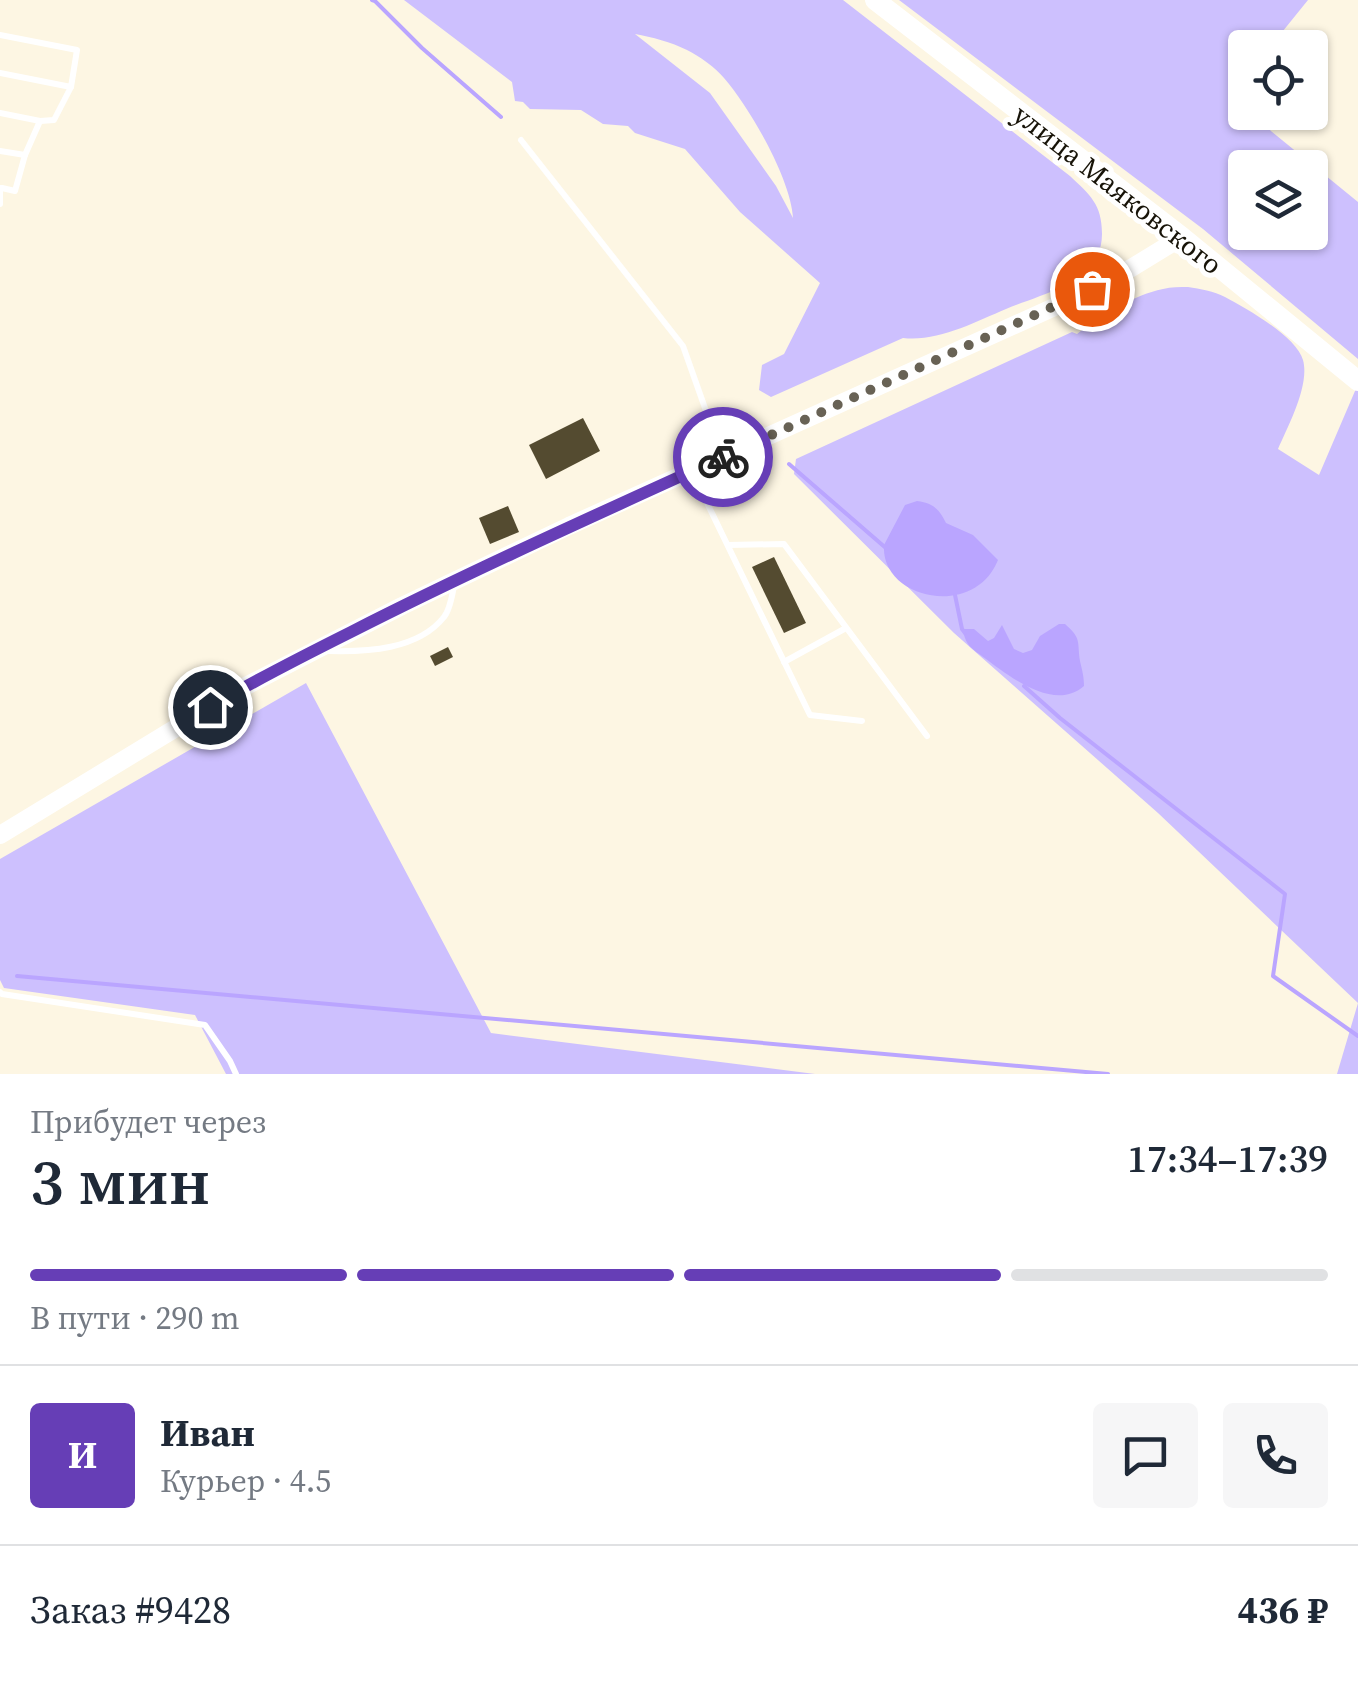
<!DOCTYPE html>
<html lang="ru">
<head>
<meta charset="utf-8">
<style>
	body { margin:0; font-family:"Source Serif 4",serif; background:#f6f6f7; color:#1f2937; height:100vh; display:flex; flex-direction:column; font-size:38px; white-space:nowrap }
	* { box-sizing:border-box; margin:0 }
	p { font-size:32px; color:#747a83 }
	.icon { flex:none; width:55px; height:55px; fill:none; stroke:currentColor; stroke-width:2; stroke-linecap:round; stroke-linejoin:round }
	.map { position:relative; height:1074px; overflow:hidden }
	.side { display:flex; flex-direction:column; background:#fff; flex:1 }
	.side>* { flex:none }
	.controls { position:absolute; left:1228px; top:30px; display:grid; gap:20px }
	.controls a { display:grid; place-items:center; width:100px; height:100px; border-radius:10px; background:#fff; box-shadow:0 2px 8px #0004; font-size:50px }
	.pin { position:absolute; display:grid; place-items:center; width:85px; height:85px; color:#fff; margin:-42px; border:5px solid #fff; border-radius:50%; box-shadow:0 2px 10px #0007 }
	.courier { position:absolute; display:grid; place-items:center; width:100px; height:100px; margin:-50px; border:8px solid #663eb6; border-radius:50%; background:#fff; color:#222; box-shadow:0 2px 12px #0007 }
	.headline em { font-style:normal; font-weight:600 }
	.headline div { display:flex; flex-direction:column-reverse }
	.headline { display:flex; align-items:center; justify-content:space-between; height:170px; padding:0 30px }
	h1 { font-size:65px; font-weight:600; line-height:75px }
	.bar { display:grid; grid-template-columns:repeat(4,1fr); gap:15px 10px; align-content:center; height:120px; padding:0 30px }
	.bar i { height:12px; border-radius:8px; background:#e0e1e3 }
	.bar .selected { background:#663eb6 }
	.bar p { grid-column:span 4 }
	.line { display:flex; align-items:center; gap:25px; padding:0 30px; border-top:2px solid #e0e1e3 }
	.line div { flex:1 }
	.round { display:grid; place-items:center; flex:none; width:105px; height:105px; border-radius:10px; background:#f6f6f7 }
	.map>svg:first-child { display:block }
	.green { fill:#cdc0fe; fill-rule:evenodd }
	.water { fill:#baa5ff }
	.lines { fill:none; stroke-linecap:round; stroke-linejoin:round }
	.stream { stroke:#baa5ff; stroke-width:4 }
	.building { fill:#544b30 }
	.lane { stroke:#fff; stroke-width:6 }
	.secondary { stroke:#fff; stroke-width:18 }
	.primary { stroke:#fff; stroke-width:20 }
	.done { stroke:#686255; stroke-width:10; stroke-dasharray:0 18 }
	.route { stroke:#663eb6; stroke-width:12 }
	.labels { text-anchor:middle; stroke-width:10; stroke-linejoin:round; paint-order:stroke }
	.street-label { font-size:28px; fill:#171308; stroke:#fff }
</style>
</head>
<body>
<div class="map">
<svg width="1358" height="1074" viewBox="0 0 1358 1074">
	<rect width="100%" height="100%" fill="#fdf6e3"/>
	<g class="green">
		<path d="M404,0H843L1070,176C1090,195 1102,204 1102,234C1102,282 1044,293 1006,309C975,322 938,342 903,338L771,397L759,390L762,365L784,354L820,283L740,212L685,149L635,133L628,126L603,124L581,110L530,109L523,102L515,101L512,82ZM635,34C652,37 671,42 687,50C699,56 716,68 724,78C750,108 791,179 793,218L776,186L710,93Z"/>
		<path d="M899,0H1308L1270,47L1245,48V78L1230,97L1245,110V112L1249,113L1358,202V359L1203,229ZM1245,168H1310V232H1245Z"/>
		<path d="M1188,287C1200,289 1214,291 1225,297C1246,308 1297,337 1303,360C1310,385 1288,426 1278,449L1319,475L1358,384V1074H1337L1358,1003L1158,813L954,633L794,474L796,459L1072,332L1077,334C1101,316 1133,295 1163,289C1171,287 1180,287 1188,287Z"/>
		<path d="M306,683L491,1033L815,1074H226L195,1015L4,988L0,980V859Z"/>
	</g>
	<g class="water">
		<path d="M917,501C933,503 939,509 946,523L973,535L998,560C974,620 880,599 884,545L905,505Z"/>
		<path d="M1059,624H1065C1082,639 1077,641 1080,661C1082,670 1084,676 1084,686C1055,712 1010,677 986,659C981,655 972,650 968,644C965,640 964,634 962,629H974L988,641L994,638L1002,625L1014,649L1023,653L1032,650L1040,636Z"/>
	</g>
	<g class="lines">
		<g class="stream">
			<path d="M372,0L375,1L422,48L501,117"/>
			<path d="M789,464L887,549"/>
			<path d="M955,595L962,629L965,633"/>
			<path d="M1024,686L1060,718L1285,894L1273,976L1358,1036"/>
			<path d="M17,976L1108,1074"/>
		</g>
	</g>
	<g class="building">
		<path d="M583,418L600,451L546,479L529,445Z"/>
		<path d="M508,506L519,532L490,544L479,518Z"/>
		<path d="M774,557L806,623L784,633L752,567Z"/>
		<path d="M448,647L453,657L435,666L430,656Z"/>
	</g>
	<g class="lines">
		<g class="lane">
			<path d="M0,35L77,50L71,87L0,73"/>
			<path d="M0,113L40,121L25,155L0,151"/>
			<path d="M40,121L54,120L71,87"/>
			<path d="M521,140L683,346L722,456"/>
			<path d="M0,188V204"/>
			<path d="M2,188L15,191L25,155"/>
			<path d="M692,472L810,715L862,721"/>
			<path d="M728,545L784,544L927,736"/>
			<path d="M329,651C366,652 418,650 444,617C450,610 452,596 454,586"/>
			<path d="M784,662L846,628"/>
			<path d="M0,992L2,994L205,1025L230,1061L236,1074"/>
		</g>
		<path class="secondary" d="M0,835L240,689L402,606L569,526L1061,304L1123,273L1182,237"/>
		<path class="primary" d="M875,0L1182,237L1358,381"/>
	</g>
	<g class="lines">
		<path class="done" d="M723,457L1092,289"/>
		<path class="route" d="M210,707C255,680 303,656 351,632C473,570 598,514 723,457"/>
	</g>
	<g class="labels">
		<g class="street-label">
			<text transform="translate(1118 189) rotate(38)" y="10">улица Маяковского</text>
		</g>
	</g>
</svg>
<div class="controls">
<a><svg class="icon" aria-label="locate" viewBox="0 0 24 24"><circle cx="12" cy="12" r="6"/><path d="M12 2v4M12 18v4M2 12h4M18 12h4"/></svg></a>
<a><svg class="icon" aria-label="layers" viewBox="0 0 24 24"><path d="M12 4l9 5-9 5-9-5zM3 14l9 5 9-5"/></svg></a>
</div>
<div class="pin" style="left:1092px;top:289px;background:#ea580c"><svg class="icon" aria-label="bag" viewBox="0 0 24 24"><path d="M5 8h14l-1 12H6zM9 8a3 3 0 0 1 6 0"/></svg></div>
<div class="pin" style="left:210px;top:707px;background:#1f2937"><svg class="icon" aria-label="home" viewBox="0 0 24 24"><path d="M3 11l9-7 9 7M6 9v11h12V9"/></svg></div>
<div class="courier" style="left:723px;top:457px"><svg class="icon" aria-label="bike" viewBox="0 0 24 24"><circle cx="6" cy="16" r="4"/><circle cx="18" cy="16" r="4"/><path d="M6 16l4-8h5l3 8M10 8l3 8H6M13 5h3"/></svg></div>
</div>
<section class="side">
<div class="headline"><div><h1>3 мин</h1><p>Прибудет через</p></div><em>17:34–17:39</em></div>
<div class="bar"><i class="selected"></i><i class="selected"></i><i class="selected"></i><i></i><p>В пути · 290 m</p></div>
<div class="line" style="height:180px"><b class="round" style="background:#663eb6;color:#fff">И</b><div><b>Иван</b><p>Курьер · 4.5</p></div><a class="round"><svg class="icon" aria-label="chat" viewBox="0 0 24 24"><path d="M4 5h16v11H9l-5 4z"/></svg></a><a class="round"><svg class="icon" aria-label="phone" viewBox="0 0 24 24"><path d="M5 4h4l2 5-3 2q2 4 5 5l2-3 5 2v4C11 20 4 13 5 4z"/></svg></a></div>
<div class="line" style="height:130px"><div>Заказ #9428</div><b>436 ₽</b></div>
</section>
</body>
</html>
